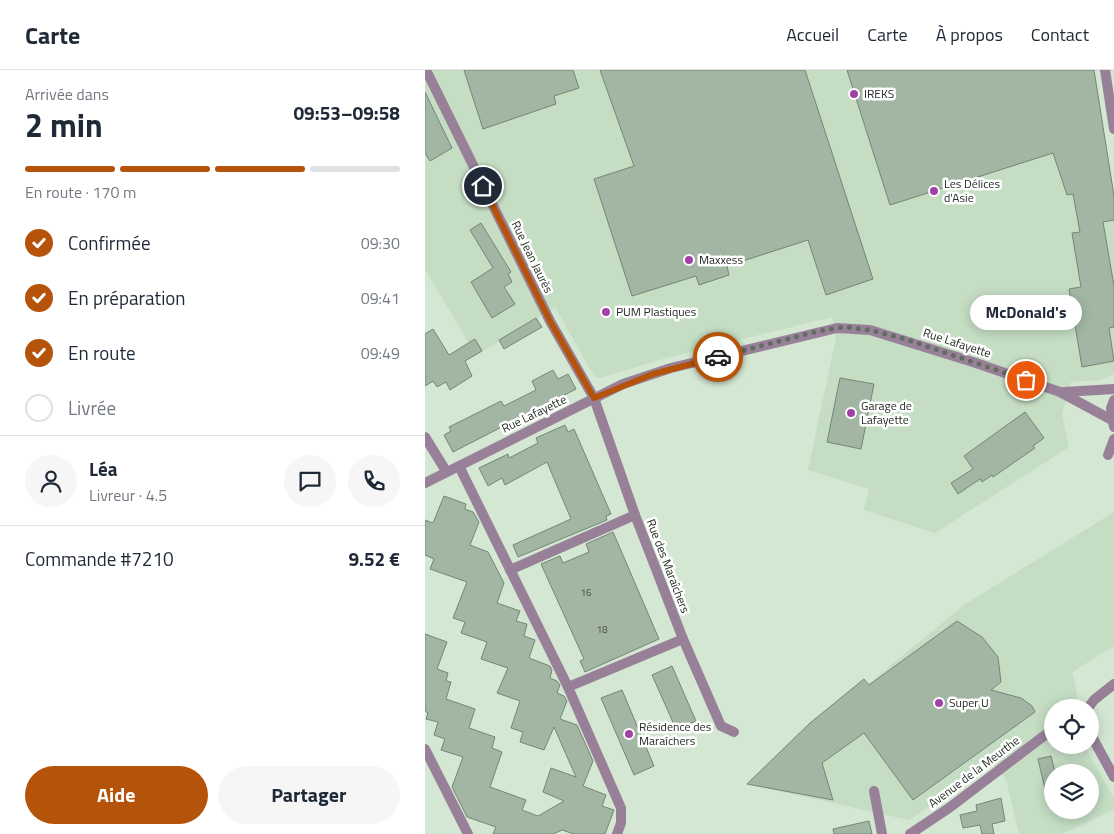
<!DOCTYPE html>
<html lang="fr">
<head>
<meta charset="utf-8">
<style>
	body { margin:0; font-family:"Titillium Web",sans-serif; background:#f6f6f7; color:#1f2937; height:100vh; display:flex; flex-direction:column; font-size:19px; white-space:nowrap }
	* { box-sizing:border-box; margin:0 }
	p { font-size:16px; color:#747a83 }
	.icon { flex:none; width:28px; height:28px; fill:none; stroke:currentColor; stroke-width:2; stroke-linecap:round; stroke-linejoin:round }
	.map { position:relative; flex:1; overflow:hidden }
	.sheet { display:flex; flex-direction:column; background:#fff; width:425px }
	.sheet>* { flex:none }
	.controls { position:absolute; left:619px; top:629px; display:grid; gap:10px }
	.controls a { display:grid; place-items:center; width:55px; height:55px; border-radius:50%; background:#fff; box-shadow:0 2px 12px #0003; font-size:25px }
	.pin { position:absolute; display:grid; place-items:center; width:42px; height:42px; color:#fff; margin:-21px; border:2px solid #fff; border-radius:50%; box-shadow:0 1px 5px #0007 }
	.courier { position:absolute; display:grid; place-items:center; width:50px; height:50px; margin:-25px; border:4px solid #b45309; border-radius:50%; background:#fff; color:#222; box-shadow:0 1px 6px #0007 }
	.bubble { position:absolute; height:35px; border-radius:18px; background:#fff; box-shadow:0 2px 12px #0003; font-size:16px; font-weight:700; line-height:35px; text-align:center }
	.headline em { font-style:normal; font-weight:700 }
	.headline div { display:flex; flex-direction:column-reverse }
	.headline { display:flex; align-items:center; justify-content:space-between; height:85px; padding:0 25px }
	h1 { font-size:32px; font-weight:700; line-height:38px }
	.bar { display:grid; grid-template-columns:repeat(4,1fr); gap:8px 5px; align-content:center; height:60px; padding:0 25px }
	.bar i { height:6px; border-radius:4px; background:#e0e1e3 }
	.bar .selected { background:#b45309 }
	.bar p { grid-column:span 4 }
	.line { display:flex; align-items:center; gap:12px; padding:0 25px; border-top:1px solid #e0e1e3 }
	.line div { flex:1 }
	.round { display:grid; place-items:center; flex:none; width:52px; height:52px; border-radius:26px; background:#f6f6f7 }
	ol { padding:0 25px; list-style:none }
	li { display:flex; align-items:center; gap:15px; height:55px }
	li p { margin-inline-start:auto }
	li .icon { padding:5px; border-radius:50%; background:#b45309; color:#fff; stroke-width:4 }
	li:last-child { color:#747a83 }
	li i { width:28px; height:28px; border:2px solid #e0e1e3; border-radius:50% }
	.button { display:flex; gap:10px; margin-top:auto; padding:10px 25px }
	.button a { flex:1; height:58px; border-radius:30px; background:#b45309; color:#fff; font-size:20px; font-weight:700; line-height:58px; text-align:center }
	.button a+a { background:#f6f6f7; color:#1f2937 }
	header { display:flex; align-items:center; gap:30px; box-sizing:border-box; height:70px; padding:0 25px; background:#fff; border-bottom:1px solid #e0e1e3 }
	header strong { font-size:24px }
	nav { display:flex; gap:28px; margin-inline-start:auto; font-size:18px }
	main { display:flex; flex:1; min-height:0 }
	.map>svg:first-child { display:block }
	.built { fill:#c4ddc3; fill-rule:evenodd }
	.building { fill:#a3b6a3; stroke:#748674 }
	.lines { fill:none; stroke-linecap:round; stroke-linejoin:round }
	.minor { stroke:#988099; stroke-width:10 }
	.tertiary { stroke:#988099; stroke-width:10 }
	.done { stroke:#626d61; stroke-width:5; stroke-dasharray:0 9 }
	.route { stroke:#b45309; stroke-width:6 }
	.poi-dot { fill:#a141a8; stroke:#fff; stroke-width:2 }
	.labels { text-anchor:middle; stroke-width:5; stroke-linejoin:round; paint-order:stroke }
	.number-label { font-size:10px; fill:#444e44 }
	.poi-label { font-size:12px; fill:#252c24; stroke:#fff; text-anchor:start }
	.street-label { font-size:12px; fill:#252c24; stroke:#fff }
</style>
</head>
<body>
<header>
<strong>Carte</strong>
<nav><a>Accueil</a><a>Carte</a><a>À propos</a><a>Contact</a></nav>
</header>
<main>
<section class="sheet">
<div class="headline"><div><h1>2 min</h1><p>Arrivée dans</p></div><em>09:53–09:58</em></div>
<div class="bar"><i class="selected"></i><i class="selected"></i><i class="selected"></i><i></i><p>En route · 170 m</p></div>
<ol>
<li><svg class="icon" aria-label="check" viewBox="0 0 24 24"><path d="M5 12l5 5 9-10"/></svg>Confirmée<p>09:30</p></li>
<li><svg class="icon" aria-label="check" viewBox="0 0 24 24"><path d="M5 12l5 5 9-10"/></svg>En préparation<p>09:41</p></li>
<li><svg class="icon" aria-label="check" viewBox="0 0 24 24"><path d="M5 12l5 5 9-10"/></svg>En route<p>09:49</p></li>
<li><i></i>Livrée</li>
</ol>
<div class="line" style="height:90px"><a class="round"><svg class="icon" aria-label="person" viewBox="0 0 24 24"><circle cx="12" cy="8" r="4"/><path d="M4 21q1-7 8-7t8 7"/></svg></a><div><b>Léa</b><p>Livreur · 4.5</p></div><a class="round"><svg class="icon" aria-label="chat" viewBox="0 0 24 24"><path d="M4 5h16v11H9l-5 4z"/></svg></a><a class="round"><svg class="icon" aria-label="phone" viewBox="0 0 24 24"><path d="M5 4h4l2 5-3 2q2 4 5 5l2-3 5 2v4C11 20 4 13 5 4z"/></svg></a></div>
<div class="line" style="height:65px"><div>Commande #7210</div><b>9.52 €</b></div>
<div class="button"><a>Aide</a><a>Partager</a></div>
</section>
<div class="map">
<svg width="689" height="764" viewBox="0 0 689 764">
	<rect width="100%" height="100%" fill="#d3e7d3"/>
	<g class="built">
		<path d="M0,0H669L689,126V304L674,310L646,312L637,344L644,377L510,463L439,440L444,419L383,400L411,268L407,247L241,288L174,308L169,306L130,237L51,285L0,199Z"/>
		<path d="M689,442V576L647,602L652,622V637L628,638V675H659L689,728V739L642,762L633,764H594L581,709L566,692L484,750L322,714L539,535ZM628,702H665V740H628Z"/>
	</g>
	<g class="building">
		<path d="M39,0H148L154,18L129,26L131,34L58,59Z"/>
		<path d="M175,0H380L448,209L401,225L383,170L302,196L304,205L274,215L271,206L207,226L169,109L209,96Z"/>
		<path d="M422,0H669L689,126V150L678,152L689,216V257L684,258L689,291L657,297L644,219L656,217L647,163L655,162L648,124L642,125L628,83L465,135Z"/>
		<path d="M0,22L27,78L5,91L0,83Z"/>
		<path d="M56,153L86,202L83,204L87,212L79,217L90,234L67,248L46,212L68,198L45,160Z"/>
		<path d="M111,248L117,257L79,279L74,270Z"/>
		<path d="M8,259L24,285L50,269L57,281L40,291L47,306L25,320L21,312L12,317L8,311L0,316V264Z"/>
		<path d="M128,300L133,309L143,304L151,319L28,382L19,365L26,361L24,357L76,331L79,336L111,320L107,311Z"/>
		<path d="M415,308L449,314L436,379L402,372Z"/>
		<path d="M600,342L619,368L608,376L610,378L568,407L567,405L557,412L555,409L533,424L526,413L548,399L539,386Z"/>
		<path d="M140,355L143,362L149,359L186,444L181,446L182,450L93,487L88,475L146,449L122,392L80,415L77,408L63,416L54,398L83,384L84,388L113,373L111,368Z"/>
		<path d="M19,426L41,434L40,439L48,442L54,452L45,475L63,482L79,513L72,533L95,541L91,551L102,554L99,566L110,570L104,588L125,596L127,600L125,608L132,611L135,615L132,623L139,626L142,631L135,649L152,655L168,691L158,716L181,725L177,736L189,740L180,764H149L137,760L128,764H68L71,757L42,747L27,717L38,687L16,680L20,669L9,665L13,652L1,649L3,643L0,641V564L22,572L12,599L23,603L21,611L26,612L21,629L50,639L44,658L70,667L67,678L77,682L65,717L101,730L97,740L113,746L139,731L118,722L126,698L151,707L129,657L119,680L95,672L98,662L86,658L95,631L72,623L83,598L56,589L62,572L36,563L40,552L28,548L42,512L5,499L9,489L0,485V450L8,453Z"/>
		<path d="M188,462L234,569L160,602L155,591L159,589L116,494L135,486L138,493L164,482L161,474Z"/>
		<path d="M532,551L557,567L573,587L576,612L566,620L596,628L607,636L610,642L488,730L439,663L397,693L408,730L322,714L385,653L439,609L444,615Z"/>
		<path d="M247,596L271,651L251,659L227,605Z"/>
		<path d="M197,620L229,696L209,705L176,628Z"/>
		<path d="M626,686L630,702H628V731L623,732L613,689Z"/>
		<path d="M576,728L580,751L567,754L569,764H557L555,755L538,758L535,745L552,741L551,735Z"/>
		<path d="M444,751L447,764H409L408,759Z"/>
	</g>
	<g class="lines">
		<g class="minor">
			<path d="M1,0L125,251L169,328L210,445L258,569L296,656L309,662"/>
			<path d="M680,0L689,59"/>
			<path d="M0,367L21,401"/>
			<path d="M683,385L689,369"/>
			<path d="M34,396L143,617L196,738V753L192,764"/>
			<path d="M85,500L210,445"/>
			<path d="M143,617L258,569"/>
			<path d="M663,638L669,630L689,614"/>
			<path d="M665,663L689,707"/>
			<path d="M0,679L43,764"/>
			<path d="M449,721L457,764"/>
			<path d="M485,764L524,738L628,659"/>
		</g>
		<g class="tertiary">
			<path d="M639,322L689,319"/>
			<path d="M689,330L686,338L689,357"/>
			<path d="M0,413L198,314L246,298L412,258L445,260L551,293L635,322L687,350"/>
		</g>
	</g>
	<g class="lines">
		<path class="done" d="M293,287L394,261L419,257L445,260L480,269L601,310"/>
		<path class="route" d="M58,116L125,251L169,328L228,304L293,287"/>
	</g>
	<g class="poi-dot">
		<circle cx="429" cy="24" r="5"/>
		<circle cx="509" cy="121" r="5"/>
		<circle cx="264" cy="190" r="5"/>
		<circle cx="181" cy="242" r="5"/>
		<circle cx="426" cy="343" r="5"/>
		<circle cx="514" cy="633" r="5"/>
		<circle cx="204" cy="664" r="5"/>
	</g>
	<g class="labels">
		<g class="number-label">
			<text x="161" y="526">16</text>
			<text x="177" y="563">18</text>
		</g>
		<g class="poi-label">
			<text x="439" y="28">IREKS</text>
			<text x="519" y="118">Les Délices<tspan x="519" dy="14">d'Asie</tspan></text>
			<text x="274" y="194">Maxxess</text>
			<text x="191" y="246">PUM Plastiques</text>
			<text x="436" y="340">Garage de<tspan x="436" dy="14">Lafayette</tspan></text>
			<text x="524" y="637">Super U</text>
			<text x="214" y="661">Résidence des<tspan x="214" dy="14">Maraîchers</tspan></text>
		</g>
		<g class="street-label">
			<text transform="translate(107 187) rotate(64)" y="4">Rue Jean Jaurès</text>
			<text transform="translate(532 273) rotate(18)" y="4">Rue Lafayette</text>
			<text transform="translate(109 344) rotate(-26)" y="4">Rue Lafayette</text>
			<text transform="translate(243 496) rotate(69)" y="4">Rue des Maraîchers</text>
			<text transform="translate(549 702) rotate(-37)" y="4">Avenue de la Meurthe</text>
		</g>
	</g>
</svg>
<div class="controls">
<a><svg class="icon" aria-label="locate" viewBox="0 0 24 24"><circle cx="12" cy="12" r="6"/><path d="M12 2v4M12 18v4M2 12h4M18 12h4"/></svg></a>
<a><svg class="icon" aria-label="layers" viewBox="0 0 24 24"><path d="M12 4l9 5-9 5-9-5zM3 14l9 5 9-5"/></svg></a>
</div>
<div class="pin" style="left:601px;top:310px;background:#ea580c"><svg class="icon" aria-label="bag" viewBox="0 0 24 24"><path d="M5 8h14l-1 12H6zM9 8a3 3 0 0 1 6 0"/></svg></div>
<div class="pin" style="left:58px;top:116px;background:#1f2937"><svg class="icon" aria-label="home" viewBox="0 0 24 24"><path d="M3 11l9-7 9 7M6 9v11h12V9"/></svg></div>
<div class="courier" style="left:293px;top:287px"><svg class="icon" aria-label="car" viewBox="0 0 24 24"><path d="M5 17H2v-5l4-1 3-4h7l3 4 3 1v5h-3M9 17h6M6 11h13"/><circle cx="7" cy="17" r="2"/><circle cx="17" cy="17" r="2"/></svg></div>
<div class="bubble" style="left:545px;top:225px;width:112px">McDonald's</div>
</div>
</main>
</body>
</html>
